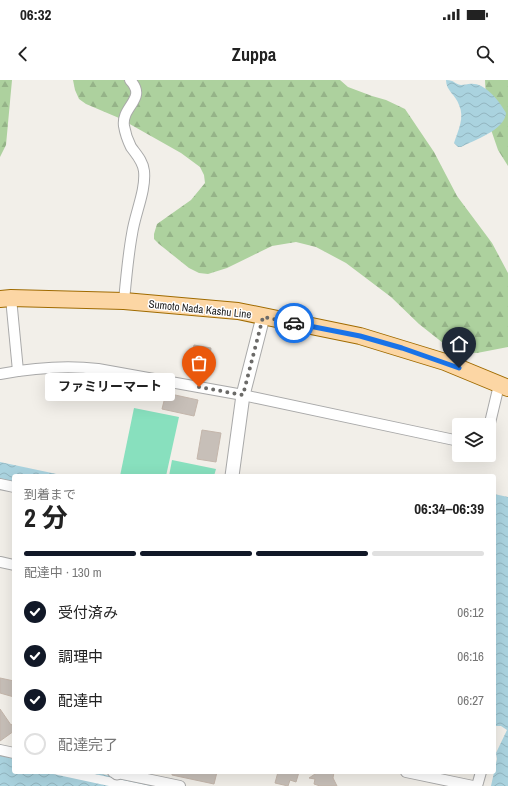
<!DOCTYPE html>
<html lang="ja">
<head>
<meta charset="utf-8">
<style>
	body { margin:0; font-family:"Archivo Narrow","Noto Sans JP",sans-serif; background:#f6f6f6; color:#222; height:100vh; display:flex; flex-direction:column; font-size:15px; white-space:nowrap }
	* { box-sizing:border-box; margin:0 }
	p { font-size:13px; color:#767676 }
	.icon { flex:none; width:22px; height:22px; fill:none; stroke:currentColor; stroke-width:2; stroke-linecap:round; stroke-linejoin:round }
	.map { position:relative; flex:1; overflow:hidden }
	.panel { position:absolute; left:12px; top:394px; width:484px; height:300px; display:flex; flex-direction:column; background:#fff; border-radius:4px; box-shadow:0 4px 16px #0002 }
	.panel>* { flex:none }
	.fabs { position:absolute; left:452px; top:338px; display:grid; gap:8px }
	.fabs a { display:grid; place-items:center; width:44px; height:44px; border-radius:4px; background:#fff; box-shadow:0 4px 16px #0002; font-size:20px }
	.pin { position:absolute; display:grid; place-items:center; width:34px; height:34px; color:#fff; margin:-41px -17px; border-radius:50% 50% 50% 0; rotate:-45deg; box-shadow:0 0 4px #0007 }
	.pin .icon { rotate:45deg }
	.courier { position:absolute; display:grid; place-items:center; width:40px; height:40px; margin:-20px; border:3px solid #1a73e8; border-radius:50%; background:#fff; color:#222; box-shadow:0 1px 5px #0007 }
	.bubble { position:absolute; height:28px; border-radius:4px; background:#fff; box-shadow:0 4px 16px #0002; font-size:13px; font-weight:700; line-height:28px; text-align:center }
	.head em { font-style:normal; font-weight:700 }
	.head div { display:flex; flex-direction:column-reverse }
	.head { display:flex; align-items:center; justify-content:space-between; height:68px; padding:0 12px }
	h1 { font-size:26px; font-weight:700; line-height:30px }
	.bar { display:grid; grid-template-columns:repeat(4,1fr); gap:6px 4px; align-content:center; height:48px; padding:0 12px }
	.bar i { height:5px; border-radius:3px; background:#e0e0e0 }
	.bar .active { background:#111827 }
	.bar p { grid-column:span 4 }
	ol { padding:0 12px; list-style:none }
	li { display:flex; align-items:center; gap:12px; height:44px }
	li p { margin-inline-start:auto }
	li .icon { padding:4px; border-radius:50%; background:#111827; color:#fff; stroke-width:4 }
	li:last-child { color:#767676 }
	li i { width:22px; height:22px; border:2px solid #e0e0e0; border-radius:50% }
	.status { display:flex; justify-content:space-between; align-items:center; height:28px; padding:0 20px; background:#fff; direction:ltr }
	.status svg { height:11px; fill:currentColor }
	header { display:flex; justify-content:space-between; align-items:center; height:52px; padding:0 12px; background:#fff; font-size:18px; font-weight:700 }
	.map>svg:first-child { display:block }
	.forest { fill:url(#forest-firs) }
	.pitch { fill:#88e0be }
	.water { fill:url(#water-waves) }
	.pier { fill:#fff }
	.building { fill:#c7bfb8; stroke:#c4b6ab }
	.lines { fill:none; stroke-linecap:round; stroke-linejoin:round }
	.minor-casing { stroke:#a9a9a9; stroke-width:12 }
	.tertiary-casing { stroke:#a9a9a9; stroke-width:15 }
	.primary-casing { stroke:#a06b00; stroke-width:18 }
	.minor { stroke:#fff; stroke-width:10 }
	.tertiary { stroke:#fff; stroke-width:13 }
	.primary { stroke:#fcd6a4; stroke-width:16 }
	.done { stroke:#6b6a68; stroke-width:4; stroke-dasharray:0 7.2 }
	.route { stroke:#1a73e8; stroke-width:5 }
	.labels { text-anchor:middle; stroke-width:3; stroke-linejoin:round; paint-order:stroke }
	.street-label { font-size:11px; fill:#222; stroke:#fff }
</style>
</head>
<body>
<div class="status"><b>06:32</b><svg viewBox="0 0 49 12"><path d="M0 12V9h3v3zM5 12V6h3v6zM10 12V3h3v9zM15 12V0h3v12zM26 1h20v11H26zM47 4h2v5h-2z"/></svg></div>
<header><svg class="icon" aria-label="back" viewBox="0 0 24 24"><path d="M15 5l-7 7 7 7"/></svg>Zuppa<svg class="icon" aria-label="search" viewBox="0 0 24 24"><circle cx="10" cy="10" r="6"/><path d="M15 15l6 6"/></svg></header>
<div class="map">
<svg width="508" height="706" viewBox="0 0 508 706">
	<defs>
		<pattern id="forest-firs" width="22" height="20" patternUnits="userSpaceOnUse"><rect width="22" height="20" fill="#add19e"/><path d="M5 1l3.5 6h-7zM16 11l3.5 6h-7z" fill="#95b388"/></pattern>
		<pattern id="water-waves" width="16" height="10" patternUnits="userSpaceOnUse"><rect width="16" height="10" fill="#aad3df"/><path d="M0 5q4-4 8 0t8 0" fill="none" stroke="#92b5bf"/></pattern>
	</defs>
	<rect width="100%" height="100%" fill="#f2efe9"/>
	<g class="forest">
		<path d="M0,0H12L6,65L0,77Z"/>
		<path d="M73,0H340L348,7L372,16L386,20L405,29L434,72L457,116L492,163L508,193V267L477,273L462,272L443,263L419,244L391,217L346,183L316,167L296,162L272,166L227,188L208,194L199,193L189,188L159,164L154,159V154L157,144L191,120L205,103L204,95L200,87L181,73L119,38L86,24L79,19L75,10Z"/>
		<path d="M485,0H508V86L498,70L487,38Z"/>
	</g>
	<g class="pitch">
		<path d="M134,328L179,337L166,396H120Z"/>
		<path d="M172,380L216,389L214,396H169Z"/>
	</g>
	<g class="water">
		<path d="M446,0C455,0 454,4 461,5C465,5 469,3 474,4C487,5 500,22 506,33C505,50 474,60 461,67H458L454,63C458,50 465,38 459,25C456,15 446,11 446,0Z"/>
		<path d="M0,382L66,396H14V404L0,401Z"/>
		<path d="M494,414L508,417V706H491L497,679L496,673L507,650L501,646H494Z"/>
		<path d="M0,672L14,675V692H92L157,706H0Z"/>
	</g>
	<path class="pier" d="M44,692H85L151,706H109Z"/>
	<g class="building">
		<path d="M194,265L211,268L209,282L191,279Z"/>
		<path d="M166,313L198,320L194,336L162,329Z"/>
		<path d="M202,350L221,353L216,382L197,379Z"/>
		<path d="M0,598L14,601V617L0,613Z"/>
		<path d="M0,629L11,645L14,643V651L0,661Z"/>
		<path d="M172,692H217L214,704L172,695Z"/>
		<path d="M278,692H299L296,702L290,700L288,706L275,703Z"/>
		<path d="M318,692H334L333,698L337,706H320L314,704L315,699L309,698Z"/>
	</g>
	<g class="lines">
		<g class="minor-casing">
			<g id="minor">
				<path d="M11,218L18,291"/>
				<path d="M124,221C126,199 128,176 132,154C135,133 146,111 144,91C143,81 136,74 131,67C128,61 125,52 124,46C121,26 148,19 130,0"/>
				<path d="M0,294C33,288 65,285 98,289L243,315L459,361"/>
				<path d="M489,347L499,305"/>
				<path d="M0,404L14,407"/>
				<path d="M1,482L14,485"/>
				<path d="M0,670L14,673"/>
				<path d="M113,692L180,706"/>
				<path d="M406,692L473,706"/>
				<path d="M477,706L481,692"/>
			</g>
		</g>
		<g class="tertiary-casing">
			<g id="tertiary">
				<path d="M232,396L243,315L263,237"/>
				<path d="M117,693L118,692"/>
			</g>
		</g>
		<g class="primary-casing">
			<path id="primary" d="M0,219L11,218L124,221L238,231L360,256L445,282L508,308"/>
		</g>
		<use href="#minor" class="minor"/>
		<use href="#tertiary" class="tertiary"/>
		<use href="#primary" class="primary"/>
	</g>
	<g class="lines">
		<path class="done" d="M199,307L243,315L263,237L294,243"/>
		<path class="route" d="M294,243L360,256L402,268L459,288"/>
	</g>
	<g class="labels">
		<g class="street-label">
			<text transform="translate(200 229) rotate(6)" y="4">Sumoto Nada Kashu Line</text>
		</g>
	</g>
</svg>
<div class="fabs">
<a><svg class="icon" aria-label="layers" viewBox="0 0 24 24"><path d="M12 4l9 5-9 5-9-5zM3 14l9 5 9-5"/></svg></a>
</div>
<div class="pin" style="left:199px;top:307px;background:#ea580c"><svg class="icon" aria-label="bag" viewBox="0 0 24 24"><path d="M5 8h14l-1 12H6zM9 8a3 3 0 0 1 6 0"/></svg></div>
<div class="pin" style="left:459px;top:288px;background:#1f2937"><svg class="icon" aria-label="home" viewBox="0 0 24 24"><path d="M3 11l9-7 9 7M6 9v11h12V9"/></svg></div>
<div class="courier" style="left:294px;top:243px"><svg class="icon" aria-label="car" viewBox="0 0 24 24"><path d="M5 17H2v-5l4-1 3-4h7l3 4 3 1v5h-3M9 17h6M6 11h13"/><circle cx="7" cy="17" r="2"/><circle cx="17" cy="17" r="2"/></svg></div>
<div class="bubble" style="left:45px;top:293px;width:130px">ファミリーマート</div>
<section class="panel">
<div class="head"><div><h1>2 分</h1><p>到着まで</p></div><em>06:34–06:39</em></div>
<div class="bar"><i class="active"></i><i class="active"></i><i class="active"></i><i></i><p>配達中 · 130 m</p></div>
<ol>
<li><svg class="icon" aria-label="check" viewBox="0 0 24 24"><path d="M5 12l5 5 9-10"/></svg>受付済み<p>06:12</p></li>
<li><svg class="icon" aria-label="check" viewBox="0 0 24 24"><path d="M5 12l5 5 9-10"/></svg>調理中<p>06:16</p></li>
<li><svg class="icon" aria-label="check" viewBox="0 0 24 24"><path d="M5 12l5 5 9-10"/></svg>配達中<p>06:27</p></li>
<li><i></i>配達完了</li>
</ol>
</section>
</div>
</body>
</html>
